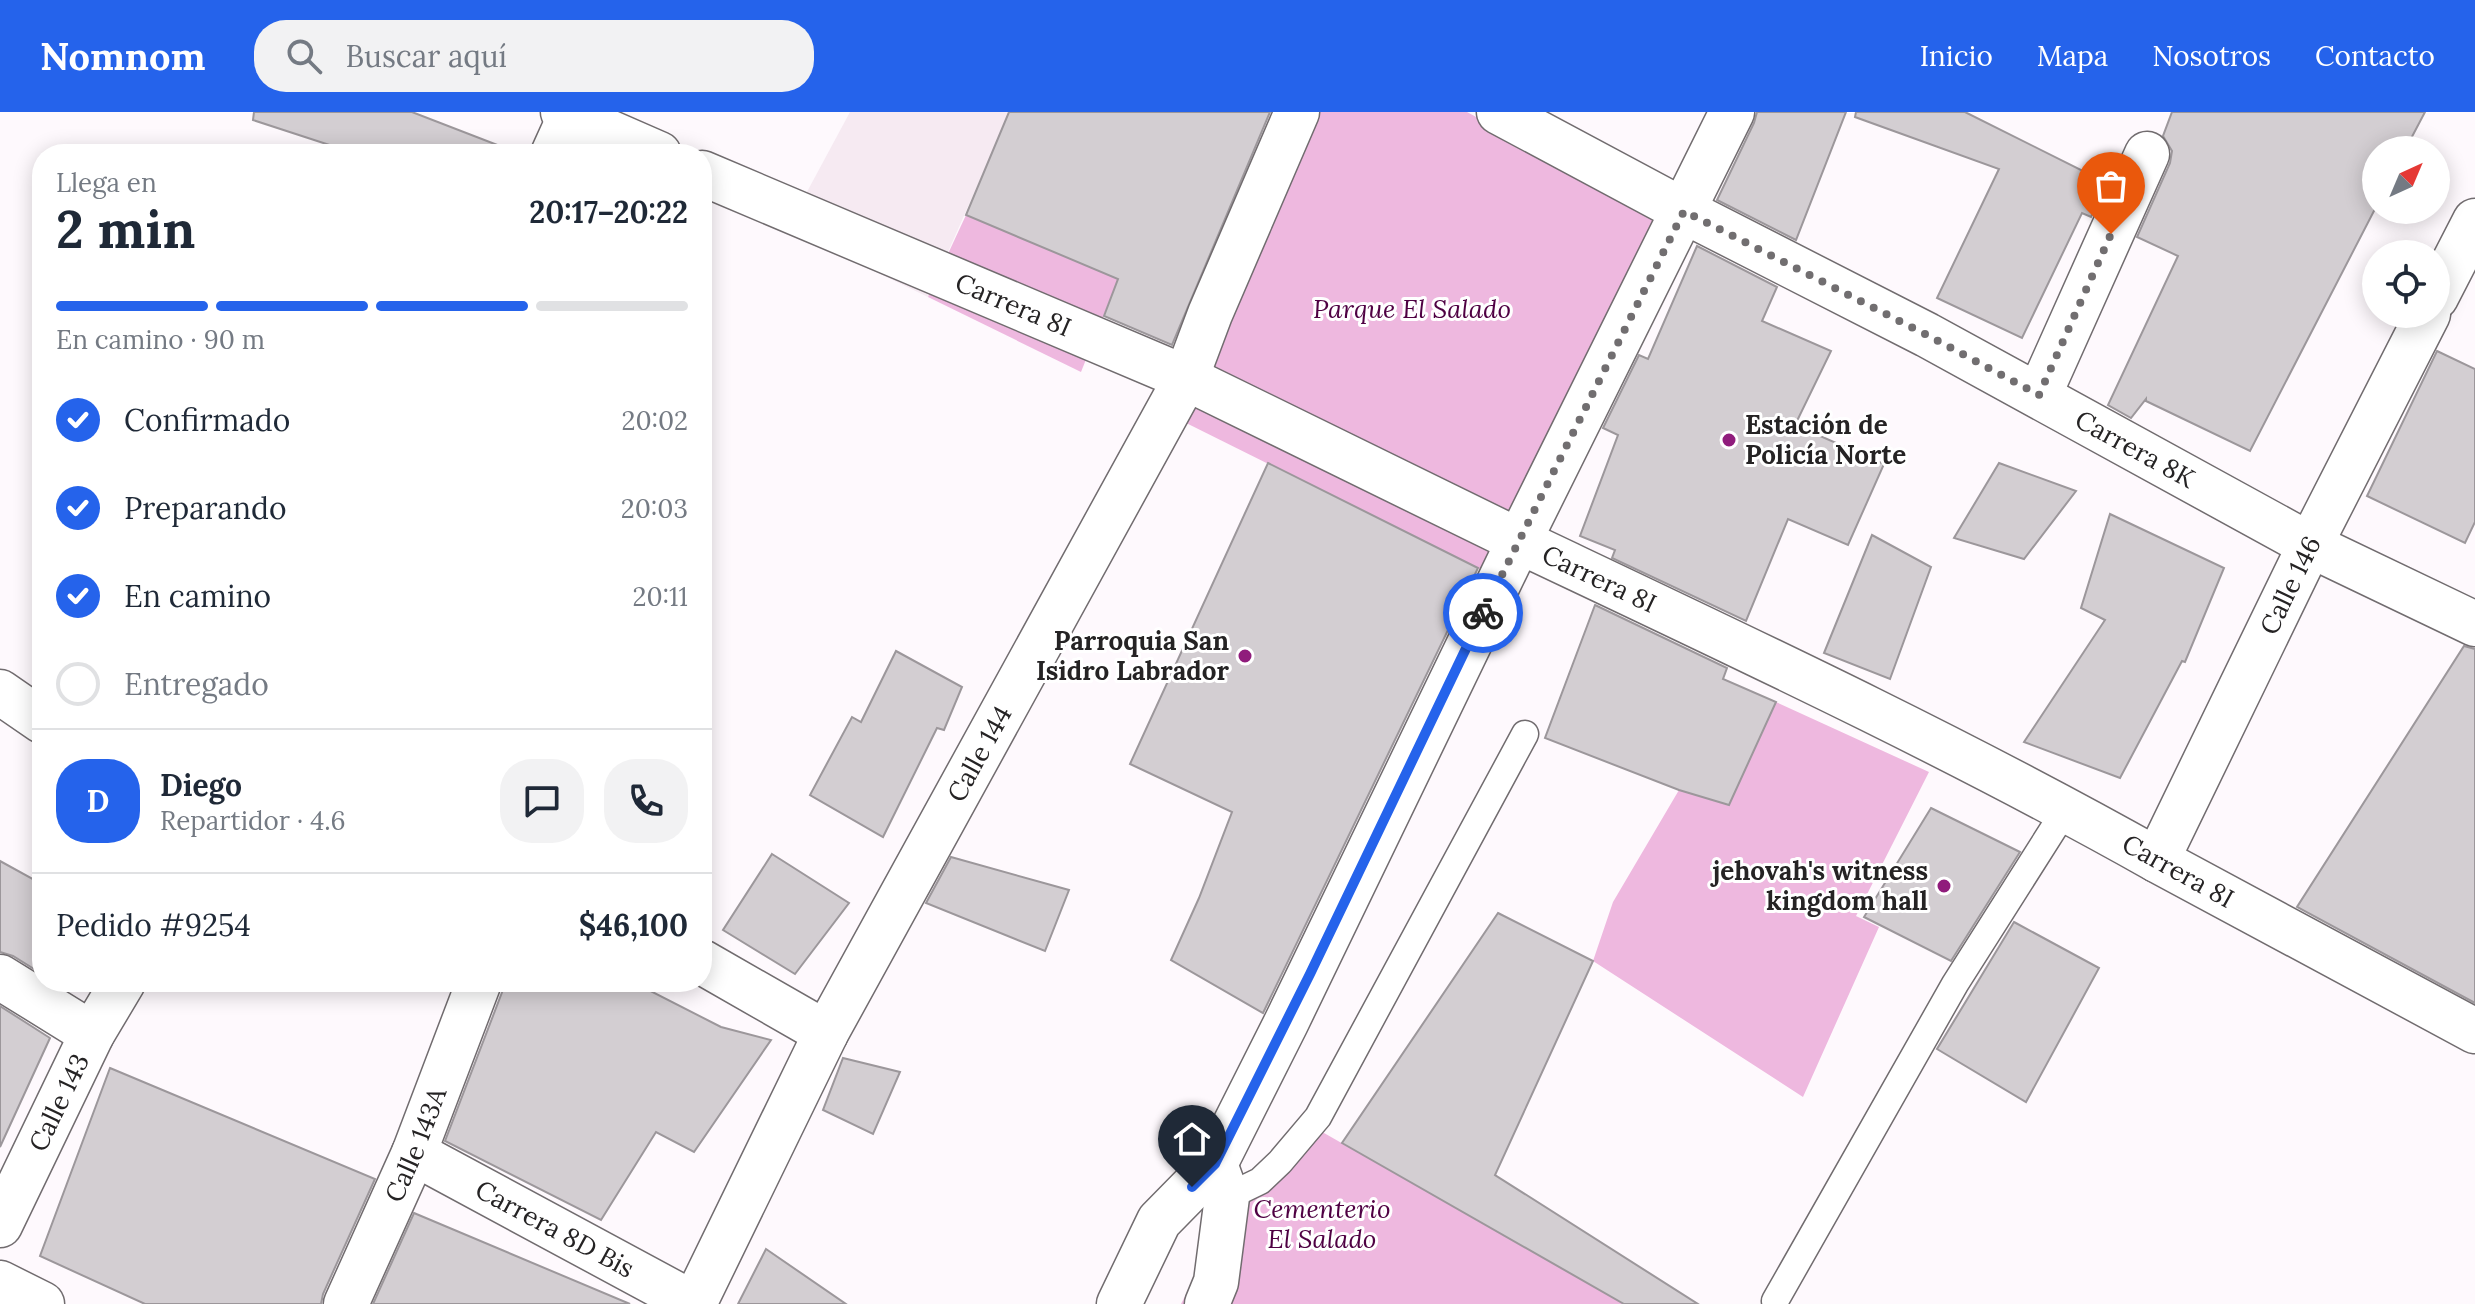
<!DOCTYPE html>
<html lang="es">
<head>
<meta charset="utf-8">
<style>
	body { margin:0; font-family:Lora,serif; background:#f2f2f3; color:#1f2937; height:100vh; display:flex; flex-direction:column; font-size:30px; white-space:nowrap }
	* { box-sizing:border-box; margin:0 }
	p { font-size:26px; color:#747a83 }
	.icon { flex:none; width:44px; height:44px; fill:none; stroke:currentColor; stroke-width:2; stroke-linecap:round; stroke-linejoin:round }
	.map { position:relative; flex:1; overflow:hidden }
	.panel { position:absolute; left:32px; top:32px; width:680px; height:848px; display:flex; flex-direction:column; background:#fff; border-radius:32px; box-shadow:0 4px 20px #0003 }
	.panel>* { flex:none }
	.needle { width:52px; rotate:44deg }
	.fabs { position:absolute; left:2362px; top:24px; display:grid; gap:16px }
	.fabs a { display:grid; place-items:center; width:88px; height:88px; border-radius:50%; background:#fff; box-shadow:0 4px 20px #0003; font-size:40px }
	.pin { position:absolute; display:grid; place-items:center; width:68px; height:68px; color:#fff; margin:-82px -34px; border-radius:50% 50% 50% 0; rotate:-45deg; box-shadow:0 0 8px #0007 }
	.pin .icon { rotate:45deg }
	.courier { position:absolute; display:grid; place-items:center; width:80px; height:80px; margin:-40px; border:6px solid #2563eb; border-radius:50%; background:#fff; color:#222; box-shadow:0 2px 10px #0007 }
	.summary em { font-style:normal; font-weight:700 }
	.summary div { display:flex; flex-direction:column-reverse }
	.summary { display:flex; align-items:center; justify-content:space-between; height:136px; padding:0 24px }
	h1 { font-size:52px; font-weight:700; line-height:60px }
	.bar { display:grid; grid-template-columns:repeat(4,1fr); gap:12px 8px; align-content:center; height:96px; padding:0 24px }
	.bar i { height:10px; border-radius:6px; background:#e0e1e3 }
	.bar .on { background:#2563eb }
	.bar p { grid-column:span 4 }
	.line { display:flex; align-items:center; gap:20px; padding:0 24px; border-top:2px solid #e0e1e3 }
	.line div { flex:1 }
	.round { display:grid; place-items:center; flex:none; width:84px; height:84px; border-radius:32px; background:#f2f2f3 }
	ol { padding:0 24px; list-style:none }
	li { display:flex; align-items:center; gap:24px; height:88px }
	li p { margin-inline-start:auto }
	li .icon { padding:8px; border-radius:50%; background:#2563eb; color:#fff; stroke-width:4 }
	li:last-child { color:#747a83 }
	li i { width:44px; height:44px; border:4px solid #e0e1e3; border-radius:50% }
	header { display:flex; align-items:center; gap:48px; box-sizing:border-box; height:112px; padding:0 40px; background:#2563eb; color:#fff }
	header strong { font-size:38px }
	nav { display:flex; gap:44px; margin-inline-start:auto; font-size:28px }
	.search { width:560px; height:72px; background:#f2f2f3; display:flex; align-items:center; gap:20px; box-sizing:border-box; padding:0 28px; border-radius:32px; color:#747a83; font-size:30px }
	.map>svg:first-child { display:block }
	.built { fill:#f6eaf2 }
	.green { fill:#eeb8df }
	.building { fill:#d3ced2; stroke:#9c979b; stroke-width:2 }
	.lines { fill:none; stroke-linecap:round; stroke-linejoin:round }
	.lane-casing { stroke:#716c6f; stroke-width:29 }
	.street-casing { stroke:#716c6f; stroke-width:47 }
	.secondary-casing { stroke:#716c6f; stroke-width:47 }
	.lane { stroke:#fff; stroke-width:26 }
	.street { stroke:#fff; stroke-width:44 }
	.secondary { stroke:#fff; stroke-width:44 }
	.done { stroke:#716e70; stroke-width:8; stroke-dasharray:0 14.4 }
	.route { stroke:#2563eb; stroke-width:10 }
	.poi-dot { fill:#901c7c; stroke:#fff; stroke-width:3 }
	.labels { text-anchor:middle; stroke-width:6; stroke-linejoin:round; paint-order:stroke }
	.street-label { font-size:26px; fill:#252324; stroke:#fff }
	.park-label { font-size:26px; font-style:italic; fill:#4f0043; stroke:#fff }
	.poi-label { font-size:26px; font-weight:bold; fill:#252324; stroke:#fff; text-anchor:end }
</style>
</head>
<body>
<header>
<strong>Nomnom</strong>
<div class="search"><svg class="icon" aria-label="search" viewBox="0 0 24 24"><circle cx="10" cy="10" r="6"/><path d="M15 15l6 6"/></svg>Buscar aquí</div>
<nav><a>Inicio</a><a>Mapa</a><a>Nosotros</a><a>Contacto</a></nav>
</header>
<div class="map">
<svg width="2475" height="1192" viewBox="0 0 2475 1192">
	<rect width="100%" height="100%" fill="#fef9fd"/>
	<path class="built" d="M850,0H1010L928,185L787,117Z"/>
	<g class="green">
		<path d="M1292,0H1467L1668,109L1494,464L1158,297Z"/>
		<path d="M966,103L1118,167L1081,260L928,185Z"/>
		<path d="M1776,590L1929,660L1856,804L1879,815L1803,985L1593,849L1613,790L1679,678L1729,692Z"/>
		<path d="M1303,1009L1624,1192H1181L1232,1094Z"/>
	</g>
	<g class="building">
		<path d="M254,0H412L513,39L512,42H357L253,8Z"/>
		<path d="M1009,0H1270L1172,233L1104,204L1118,167L966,103Z"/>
		<path d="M1757,0H1846L1796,128L1717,88L1754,11Z"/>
		<path d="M1856,0H1965L2107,71L2091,105L2082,101L2022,226L1937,186L1999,57L1855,5Z"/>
		<path d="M2172,0H2425L2405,38H2376V95L2250,339L2146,289V287L2131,306L2108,293L2178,144L2137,125L2170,51L2172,39L2163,24Z"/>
		<path d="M1697,134L1777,175L1762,209L1831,239L1795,313L1884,352L1848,433L1788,407L1746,509L1612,446L1615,438L1580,424L1618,323L1603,316L1639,243L1648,247Z"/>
		<path d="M2437,239L2475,257V410L2465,431L2367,384Z"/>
		<path d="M1268,351L1478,456L1263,901L1171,848L1199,786L1232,700L1130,652Z"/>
		<path d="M1999,351L2076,379L2024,447L1954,426Z"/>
		<path d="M2110,402L2224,456L2185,550L2182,549L2120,666L2024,630L2105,508L2081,496Z"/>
		<path d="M1872,423L1931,455L1890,567L1824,541Z"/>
		<path d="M1595,493L1727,556L1723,567L1776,590L1729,693L1679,678L1545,626Z"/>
		<path d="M2464,534L2475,537V891L2297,795Z"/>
		<path d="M896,539L962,575L944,618L937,616L883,725L810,683L852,605L861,610Z"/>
		<path d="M1931,696L2020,740L1951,849L1864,805Z"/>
		<path d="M772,742L849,791L795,862L723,818Z"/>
		<path d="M951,745L1069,778L1045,839L926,791Z"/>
		<path d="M0,749L42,772V862L13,844L0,840Z"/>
		<path d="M1498,801L1593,849L1495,1063L1698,1192H1624L1342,1031Z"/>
		<path d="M2014,810L2099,856L2026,990L1937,937Z"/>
		<path d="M506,870H633L721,915L771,928L694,1040L656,1020L601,1108L445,1029Z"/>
		<path d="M0,894L50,926L0,1035Z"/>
		<path d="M843,946L900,960L873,1022L823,998Z"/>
		<path d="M110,956L375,1067L323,1182L321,1192H145L40,1144Z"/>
		<path d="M414,1101L630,1192H373Z"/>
		<path d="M766,1137L846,1192H738Z"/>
	</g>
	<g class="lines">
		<g class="lane-casing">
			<g id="lane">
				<path d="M1214,1081L1227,1085L1260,1069L1280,1050L1318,1005L1525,622"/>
				<path d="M1775,1189L1955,872L2066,697"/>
			</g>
		</g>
		<g class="street-casing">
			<g id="street">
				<path d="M563,0L659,42"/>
				<path id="s1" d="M1499,0L1684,99L1927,223L2310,433L2475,512"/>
				<path d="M553,42L572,0"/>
				<path id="s2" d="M702,61L1186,266L1519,429L1732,0"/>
				<path d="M2039,283L2147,42"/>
				<path d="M0,580L42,609"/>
				<path d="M2157,748L2475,919"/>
				<path d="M702,850L826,921"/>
				<path d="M0,865L92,922"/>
				<path id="s3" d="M414,1041L694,1192"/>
				<path id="s4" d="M0,1113L92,922L123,870"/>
				<path d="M0,1171L42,1192"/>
				<path id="s5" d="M346,1192L414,1041L479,870"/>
				<path id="s6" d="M694,1192L826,921L1186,266L1210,202L1297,0"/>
			</g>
		</g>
		<g class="secondary-casing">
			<g id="secondary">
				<path d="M2436,185L2475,109"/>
				<path id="s7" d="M1119,1192L1159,1109L1215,1052L1286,911L1519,429C1734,531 1949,631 2157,748L2310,433L2428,202"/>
				<path d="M1207,1192L1216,1170L1227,1085L1215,1052"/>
			</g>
		</g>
		<use href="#lane" class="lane"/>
		<use href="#street" class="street"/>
		<use href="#secondary" class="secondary"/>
	</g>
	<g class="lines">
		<path class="done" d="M1483,501L1684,99L1927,223L2039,283L2111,122"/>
		<path class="route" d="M1192,1075L1215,1052L1310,862L1483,501"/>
	</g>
	<g class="poi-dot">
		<circle cx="1729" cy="328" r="8"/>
		<circle cx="1245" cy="544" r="8"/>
		<circle cx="1944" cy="774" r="8"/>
	</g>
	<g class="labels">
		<g class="street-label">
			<text dy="9" stroke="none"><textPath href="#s2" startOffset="338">Carrera 8I</textPath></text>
			<text dy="9" stroke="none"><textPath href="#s1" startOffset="720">Carrera 8K</textPath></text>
			<text dy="9" stroke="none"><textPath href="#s7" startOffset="954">Carrera 8I</textPath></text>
			<text dy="9" stroke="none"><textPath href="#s7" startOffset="1884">Calle 146</textPath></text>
			<text dy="9" stroke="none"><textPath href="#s6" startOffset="620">Calle 144</textPath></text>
			<text transform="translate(2178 759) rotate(29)" y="9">Carrera 8I</text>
			<text dy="9" stroke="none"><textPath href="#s4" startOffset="136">Calle 143</textPath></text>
			<text dy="9" stroke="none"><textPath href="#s5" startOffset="174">Calle 143A</textPath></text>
			<text dy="9" stroke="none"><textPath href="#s3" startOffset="160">Carrera 8D Bis</textPath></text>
		</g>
		<g class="park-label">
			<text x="1412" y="206">Parque El Salado</text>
			<text x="1322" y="1106">Cementerio<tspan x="1322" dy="30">El Salado</tspan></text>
		</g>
		<g class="poi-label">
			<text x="1745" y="322" text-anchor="start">Estación de<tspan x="1745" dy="30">Policía Norte</tspan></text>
			<text x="1229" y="538">Parroquia San<tspan x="1229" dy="30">Isidro Labrador</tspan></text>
			<text x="1928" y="768">jehovah's witness<tspan x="1928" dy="30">kingdom hall</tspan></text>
		</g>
	</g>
</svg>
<div class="fabs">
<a><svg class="needle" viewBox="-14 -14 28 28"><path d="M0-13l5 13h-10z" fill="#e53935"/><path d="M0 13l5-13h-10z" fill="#747a83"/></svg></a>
<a><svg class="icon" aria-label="locate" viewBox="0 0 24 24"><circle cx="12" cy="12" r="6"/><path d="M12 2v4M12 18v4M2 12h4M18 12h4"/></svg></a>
</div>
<div class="pin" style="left:2111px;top:122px;background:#ea580c"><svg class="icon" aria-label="bag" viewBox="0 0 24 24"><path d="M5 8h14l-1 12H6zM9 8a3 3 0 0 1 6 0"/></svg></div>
<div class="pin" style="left:1192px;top:1075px;background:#1f2937"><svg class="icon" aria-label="home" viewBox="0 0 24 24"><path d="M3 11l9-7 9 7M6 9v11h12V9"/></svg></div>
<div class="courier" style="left:1483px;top:501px"><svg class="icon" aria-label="bike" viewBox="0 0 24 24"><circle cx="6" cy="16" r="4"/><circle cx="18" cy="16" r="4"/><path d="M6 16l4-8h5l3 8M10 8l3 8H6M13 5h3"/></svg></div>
<section class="panel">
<div class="summary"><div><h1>2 min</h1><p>Llega en</p></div><em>20:17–20:22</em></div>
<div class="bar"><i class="on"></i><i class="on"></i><i class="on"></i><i></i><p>En camino · 90 m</p></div>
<ol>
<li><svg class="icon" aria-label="check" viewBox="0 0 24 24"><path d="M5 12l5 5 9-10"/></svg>Confirmado<p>20:02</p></li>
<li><svg class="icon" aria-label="check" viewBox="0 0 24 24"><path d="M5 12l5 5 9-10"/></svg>Preparando<p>20:03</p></li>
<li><svg class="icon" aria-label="check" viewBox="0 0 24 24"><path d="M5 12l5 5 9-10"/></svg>En camino<p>20:11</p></li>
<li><i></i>Entregado</li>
</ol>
<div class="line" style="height:144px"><b class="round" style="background:#2563eb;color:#fff">D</b><div><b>Diego</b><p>Repartidor · 4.6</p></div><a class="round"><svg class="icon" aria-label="chat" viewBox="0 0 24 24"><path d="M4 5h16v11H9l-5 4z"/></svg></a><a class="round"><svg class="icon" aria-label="phone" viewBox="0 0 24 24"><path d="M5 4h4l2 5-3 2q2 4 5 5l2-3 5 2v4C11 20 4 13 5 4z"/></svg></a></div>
<div class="line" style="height:104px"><div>Pedido #9254</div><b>$46,100</b></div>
</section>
</div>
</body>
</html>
